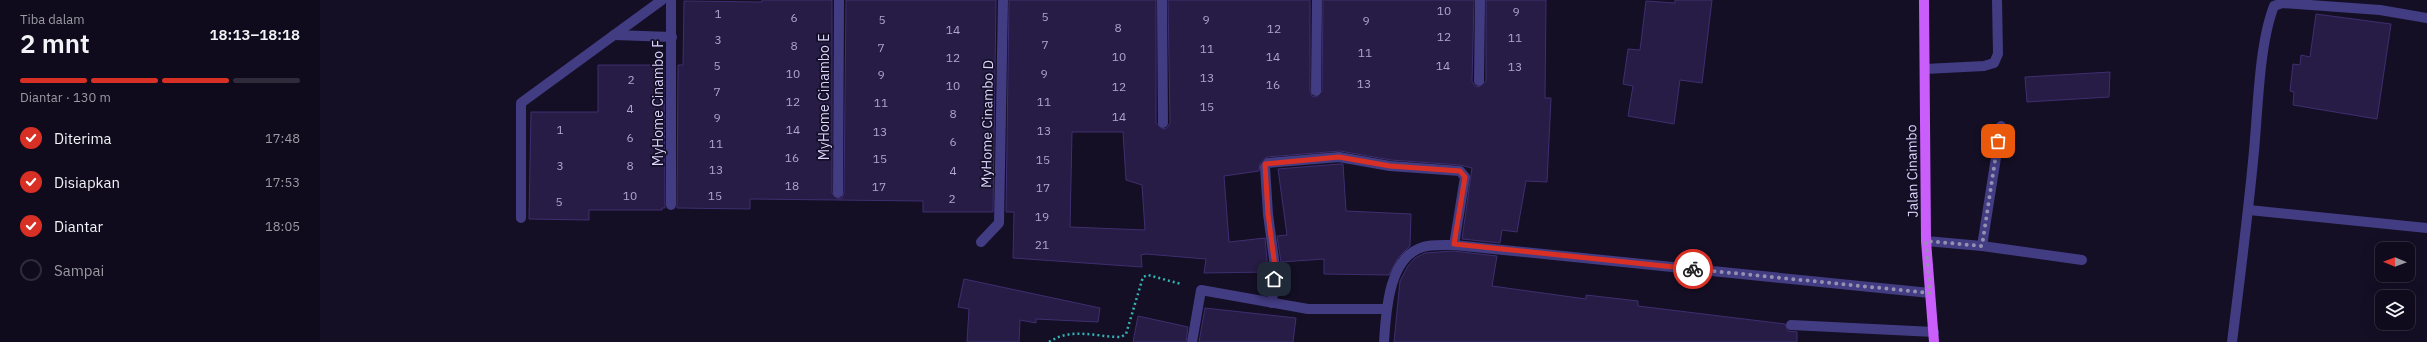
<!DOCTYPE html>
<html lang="id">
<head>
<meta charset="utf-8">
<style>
	body { margin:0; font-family:"IBM Plex Sans",sans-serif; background:#181425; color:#f1f3f6; height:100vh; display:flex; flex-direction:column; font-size:15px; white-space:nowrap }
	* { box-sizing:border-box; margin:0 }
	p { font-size:13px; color:#9b9ba3 }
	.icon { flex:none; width:22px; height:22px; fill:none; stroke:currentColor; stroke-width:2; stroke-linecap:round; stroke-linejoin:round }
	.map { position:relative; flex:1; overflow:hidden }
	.side { display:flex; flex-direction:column; background:#0f0b1c; width:320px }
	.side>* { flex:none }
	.needle { width:26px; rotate:271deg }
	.buttons { position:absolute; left:2055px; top:242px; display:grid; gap:8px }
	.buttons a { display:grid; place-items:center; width:40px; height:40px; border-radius:8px; background:#0f0b1c; box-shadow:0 4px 16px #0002,0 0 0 1px #2f2b3b; font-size:20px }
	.pin { position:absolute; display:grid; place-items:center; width:34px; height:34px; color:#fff; margin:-17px; border-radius:8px; box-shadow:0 2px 6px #0006 }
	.courier { position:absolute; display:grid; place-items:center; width:40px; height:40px; margin:-20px; border:3px solid #d93025; border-radius:50%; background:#fff; color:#222; box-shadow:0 1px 5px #0007 }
	.head em { font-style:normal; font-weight:600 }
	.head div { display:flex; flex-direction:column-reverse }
	.head { display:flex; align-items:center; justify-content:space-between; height:68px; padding:0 20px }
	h1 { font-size:26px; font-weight:600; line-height:30px }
	.bar { display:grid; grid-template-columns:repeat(4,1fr); gap:6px 4px; align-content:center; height:48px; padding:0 20px }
	.bar i { height:5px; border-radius:3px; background:#2f2b3b }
	.bar .current { background:#d93025 }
	.bar p { grid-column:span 4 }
	ol { padding:0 20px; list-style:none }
	li { display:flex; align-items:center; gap:12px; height:44px }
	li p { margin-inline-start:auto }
	li .icon { padding:4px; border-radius:50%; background:#d93025; color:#fff; stroke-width:4 }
	li:last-child { color:#9b9ba3 }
	li i { width:22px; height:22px; border:2px solid #2f2b3b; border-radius:50% }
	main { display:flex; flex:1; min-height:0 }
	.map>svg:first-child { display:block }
	.building { fill:#271c45; stroke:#3f2e70; fill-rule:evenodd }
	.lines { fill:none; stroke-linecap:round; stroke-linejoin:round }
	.path { stroke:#32b4b4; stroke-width:2.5; stroke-dasharray:2 3; stroke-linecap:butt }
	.service { stroke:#423c82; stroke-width:10 }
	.minor { stroke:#423c82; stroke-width:10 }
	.primary { stroke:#ca5efb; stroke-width:10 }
	.done { stroke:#958fb2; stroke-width:4; stroke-dasharray:0 7.2 }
	.route { stroke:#d93025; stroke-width:5 }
	.labels { text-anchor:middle; stroke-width:3.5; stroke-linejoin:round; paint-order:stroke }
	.number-label { font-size:12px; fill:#aea6d0 }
	.street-label { font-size:14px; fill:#dbd4fe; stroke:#140f25 }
</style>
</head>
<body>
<main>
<section class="side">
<div class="head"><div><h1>2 mnt</h1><p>Tiba dalam</p></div><em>18:13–18:18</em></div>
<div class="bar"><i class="current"></i><i class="current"></i><i class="current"></i><i></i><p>Diantar · 130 m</p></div>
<ol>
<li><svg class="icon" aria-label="check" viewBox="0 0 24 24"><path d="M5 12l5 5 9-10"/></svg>Diterima<p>17:48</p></li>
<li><svg class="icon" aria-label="check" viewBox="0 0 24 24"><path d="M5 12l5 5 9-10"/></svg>Disiapkan<p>17:53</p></li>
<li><svg class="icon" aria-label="check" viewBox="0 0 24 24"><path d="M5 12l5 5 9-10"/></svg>Diantar<p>18:05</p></li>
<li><i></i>Sampai</li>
</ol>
</section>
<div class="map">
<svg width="2107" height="342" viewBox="0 0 2107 342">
	<rect width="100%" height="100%" fill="#140f25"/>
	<g class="building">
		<path d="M442,0H512V193L518,199L522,198L524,193L526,0H676L673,212H603V201L430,199V209L357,208L358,65H363L364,1L442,2Z"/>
		<path d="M689,0H836V123L843,129L847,128L850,123L848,0H990V91L992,96L996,97L1002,91L1003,0H1154L1152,81L1155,86L1159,87L1166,81V0H1226L1225,98H1231L1227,182L1206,181L1197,232L1182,230L1180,243L1142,239L1152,168L1140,165L1071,160L1020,151L947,157L940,163L939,171L904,176L909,242L945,238L948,272L884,273L886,259L826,254L821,255L822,267L693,258L694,212H686ZM752,132H803L806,180L822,185L825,230L750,227Z"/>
		<path d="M1355,0H1392L1382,83L1360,80L1354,124L1308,116L1313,86L1303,84L1308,49L1320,50L1326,1L1355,3Z"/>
		<path d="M1996,14L2071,24L2057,119L1973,105L1974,92L1970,91L1973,64L1980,65L1981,55L1990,57Z"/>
		<path d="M278,65H344L345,208H342V210H269V220L209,219L211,112H278Z"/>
		<path d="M1790,72L1789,97L1707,102L1705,77Z"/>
		<path d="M1019,164H1023L1026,211L1091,214L1090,246L1078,258L1069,275L1004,274V259L961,262L957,236L967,235L958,169Z"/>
		<path d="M1133,251L1177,256L1172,286L1266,299V295L1318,301V306L1465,324L1468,331L1477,332V342H1074L1080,281L1088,266L1095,258L1105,253Z"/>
		<path d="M644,279L780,308L778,322L716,319V323L700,320L699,342H647L649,309L638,307Z"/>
		<path d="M885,308L976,318L973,342H879Z"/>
		<path d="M818,316L868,327L866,342H813Z"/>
	</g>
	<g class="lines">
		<path class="path" d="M729,342C752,327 775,337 801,337L806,334L823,277L828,275L861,284"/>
		<g class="service">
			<path d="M1605,69L1664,66L1674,63L1678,54L1677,0"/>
			<path d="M1471,325L1614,332"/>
		</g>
		<g class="minor">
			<path d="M842,0L843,123"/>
			<path d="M294,35L352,37"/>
			<path d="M1159,81L1160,0"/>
			<path d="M996,91L997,0"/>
			<path d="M518,193L519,0"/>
			<path d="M351,205V0"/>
			<path d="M1929,210L2107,228"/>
			<path d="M201,218V103L342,0"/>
			<path d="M1606,241L1662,246L1762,260"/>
			<path d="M661,242L679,223L683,0"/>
			<path d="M1662,246L1681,126"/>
			<path d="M952,303L955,267L948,214L945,167L948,163L1019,157L1070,166L1140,171L1145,177L1134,245"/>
			<path d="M872,342L881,290L988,309H1066"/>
			<path d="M1064,342C1066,313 1068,257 1103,247C1112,244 1124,245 1134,245L1610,293"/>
			<path d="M1912,342C1920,278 1928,215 1934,151C1938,109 1939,44 1954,6L1962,3L2060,10L2107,18"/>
		</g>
		<path class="primary" d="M1604,0L1606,241L1614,342"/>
	</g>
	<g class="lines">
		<path class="done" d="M1373,269L1610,293L1606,241L1662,246L1678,141"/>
		<path class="route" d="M954,279L955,267L948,214L945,164L1019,157L1070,166L1140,171L1145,177L1134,244L1373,269"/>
	</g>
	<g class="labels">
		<g class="number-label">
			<text x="1124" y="15">10</text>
			<text x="1196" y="16">9</text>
			<text x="398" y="18">1</text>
			<text x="725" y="21">5</text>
			<text x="474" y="22">6</text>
			<text x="562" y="24">5</text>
			<text x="886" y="24">9</text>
			<text x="1046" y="25">9</text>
			<text x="798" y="32">8</text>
			<text x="954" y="33">12</text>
			<text x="633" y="34">14</text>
			<text x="1124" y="41">12</text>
			<text x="1195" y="42">11</text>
			<text x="398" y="44">3</text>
			<text x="725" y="49">7</text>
			<text x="474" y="50">8</text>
			<text x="561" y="52">7</text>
			<text x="887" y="53">11</text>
			<text x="1045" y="57">11</text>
			<text x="799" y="61">10</text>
			<text x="953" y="61">14</text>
			<text x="633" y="62">12</text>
			<text x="397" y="70">5</text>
			<text x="1123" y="70">14</text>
			<text x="1195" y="71">13</text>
			<text x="473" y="78">10</text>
			<text x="724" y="78">9</text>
			<text x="561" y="79">9</text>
			<text x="887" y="82">13</text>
			<text x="311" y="84">2</text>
			<text x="1044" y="88">13</text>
			<text x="953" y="89">16</text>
			<text x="633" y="90">10</text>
			<text x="799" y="91">12</text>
			<text x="397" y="96">7</text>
			<text x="473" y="106">12</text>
			<text x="724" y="106">11</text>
			<text x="561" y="107">11</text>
			<text x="887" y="111">15</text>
			<text x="310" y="113">4</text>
			<text x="633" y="118">8</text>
			<text x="799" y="121">14</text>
			<text x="397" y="122">9</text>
			<text x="240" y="134">1</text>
			<text x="473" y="134">14</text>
			<text x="724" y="135">13</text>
			<text x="560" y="136">13</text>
			<text x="310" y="142">6</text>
			<text x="633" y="146">6</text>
			<text x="396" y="148">11</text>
			<text x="472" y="162">16</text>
			<text x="560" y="163">15</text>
			<text x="723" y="164">15</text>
			<text x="240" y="170">3</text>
			<text x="310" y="170">8</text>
			<text x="396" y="174">13</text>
			<text x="633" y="175">4</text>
			<text x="472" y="190">18</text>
			<text x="559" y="191">17</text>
			<text x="723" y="192">17</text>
			<text x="310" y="200">10</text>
			<text x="395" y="200">15</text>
			<text x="632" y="203">2</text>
			<text x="239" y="206">5</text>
			<text x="722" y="221">19</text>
			<text x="722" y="249">21</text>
		</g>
		<g class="street-label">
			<text transform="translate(504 97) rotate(-90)" y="5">MyHome Cinambo E</text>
			<text transform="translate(338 103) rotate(-90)" y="5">MyHome Cinambo F</text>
			<text transform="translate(667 124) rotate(-89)" y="5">MyHome Cinambo D</text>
			<text transform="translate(1592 171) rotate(-91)" y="5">Jalan Cinambo</text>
		</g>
	</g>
</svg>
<div class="buttons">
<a><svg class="needle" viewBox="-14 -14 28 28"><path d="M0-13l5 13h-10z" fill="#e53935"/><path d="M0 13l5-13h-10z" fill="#9b9ba3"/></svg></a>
<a><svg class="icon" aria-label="layers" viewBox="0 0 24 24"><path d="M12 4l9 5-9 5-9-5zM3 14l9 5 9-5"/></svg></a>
</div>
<div class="pin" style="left:1678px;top:141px;background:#ea580c"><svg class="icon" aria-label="bag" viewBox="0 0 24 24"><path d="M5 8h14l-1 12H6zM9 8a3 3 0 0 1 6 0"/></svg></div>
<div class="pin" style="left:954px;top:279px;background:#1f2937"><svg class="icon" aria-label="home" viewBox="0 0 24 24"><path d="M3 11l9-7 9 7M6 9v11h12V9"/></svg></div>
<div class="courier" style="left:1373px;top:269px"><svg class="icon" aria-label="bike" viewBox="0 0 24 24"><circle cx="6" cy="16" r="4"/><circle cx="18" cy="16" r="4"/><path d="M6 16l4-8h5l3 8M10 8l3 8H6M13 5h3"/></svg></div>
</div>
</main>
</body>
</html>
